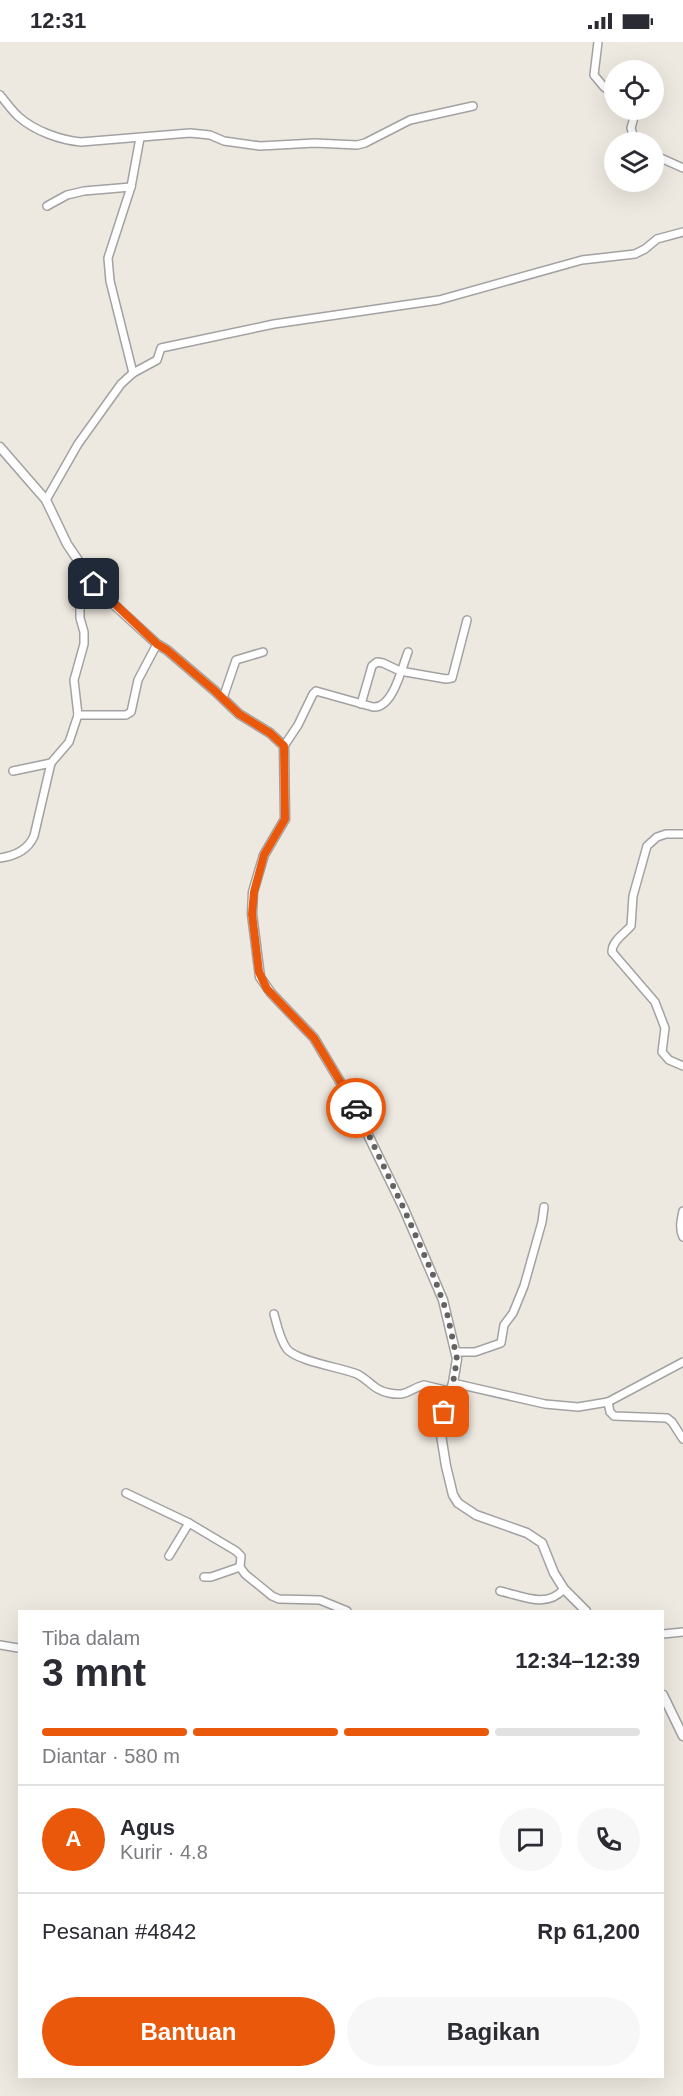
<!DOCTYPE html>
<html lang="id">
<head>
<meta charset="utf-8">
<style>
	body { margin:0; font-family:Arial,sans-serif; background:#f7f7f7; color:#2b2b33; height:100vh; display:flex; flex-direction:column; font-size:22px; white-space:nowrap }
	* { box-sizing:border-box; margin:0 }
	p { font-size:20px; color:#7c7c81 }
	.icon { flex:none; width:33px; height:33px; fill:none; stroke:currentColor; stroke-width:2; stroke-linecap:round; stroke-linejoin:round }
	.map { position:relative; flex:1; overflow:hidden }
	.side { position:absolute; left:18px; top:1568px; width:646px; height:468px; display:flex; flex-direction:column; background:#fff; border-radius:0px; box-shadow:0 6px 24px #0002 }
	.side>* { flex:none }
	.buttons { position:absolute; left:604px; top:18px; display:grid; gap:12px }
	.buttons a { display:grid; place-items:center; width:60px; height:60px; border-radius:50%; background:#fff; box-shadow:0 6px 24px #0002; font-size:30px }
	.pin { position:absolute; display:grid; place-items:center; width:51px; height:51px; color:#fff; margin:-26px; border-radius:12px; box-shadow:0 3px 9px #0006 }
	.courier { position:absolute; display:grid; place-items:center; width:60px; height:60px; margin:-30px; border:4px solid #ea580c; border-radius:50%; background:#fff; color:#222; box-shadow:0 2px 8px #0007 }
	.overview em { font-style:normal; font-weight:700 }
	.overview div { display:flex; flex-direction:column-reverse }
	.overview { display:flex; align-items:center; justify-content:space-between; height:102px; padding:0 24px }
	h1 { font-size:39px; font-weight:700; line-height:45px }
	.bar { display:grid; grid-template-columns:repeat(4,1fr); gap:9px 6px; align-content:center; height:72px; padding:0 24px }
	.bar i { height:8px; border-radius:4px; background:#e1e1e2 }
	.bar .current { background:#ea580c }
	.bar p { grid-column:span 4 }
	.line { display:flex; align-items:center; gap:15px; padding:0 24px; border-top:2px solid #e1e1e2 }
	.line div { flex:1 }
	.round { display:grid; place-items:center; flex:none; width:63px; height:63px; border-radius:32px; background:#f7f7f7 }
	.primary-button { display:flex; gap:12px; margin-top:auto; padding:12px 24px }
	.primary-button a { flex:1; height:69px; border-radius:36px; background:#ea580c; color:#fff; font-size:24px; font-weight:700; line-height:69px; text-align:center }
	.primary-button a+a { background:#f7f7f7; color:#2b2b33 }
	.status { display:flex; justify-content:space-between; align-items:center; height:42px; padding:0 30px; background:#fff; direction:ltr }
	.status svg { height:16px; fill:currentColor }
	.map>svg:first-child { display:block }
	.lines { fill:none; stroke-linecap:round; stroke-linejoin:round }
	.minor-casing { stroke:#a2a2a2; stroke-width:10 }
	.tertiary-casing { stroke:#a2a2a2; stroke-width:11 }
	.minor { stroke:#fff; stroke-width:7 }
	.tertiary { stroke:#fff; stroke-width:8 }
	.done { stroke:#656360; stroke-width:6; stroke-dasharray:0 10.8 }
	.route { stroke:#ea580c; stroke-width:8 }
</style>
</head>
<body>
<div class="status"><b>12:31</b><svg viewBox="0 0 49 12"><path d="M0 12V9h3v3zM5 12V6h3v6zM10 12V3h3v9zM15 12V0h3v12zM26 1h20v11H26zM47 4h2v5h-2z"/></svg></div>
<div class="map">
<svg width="683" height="2054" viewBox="0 0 683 2054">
	<rect width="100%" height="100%" fill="#eee9e0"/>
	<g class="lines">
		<g class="minor-casing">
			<g id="minor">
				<path d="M598,0L594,33L604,45L615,53"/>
				<path d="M0,53C6,60 12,69 19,75C35,89 60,98 81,100L190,91L210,93L224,99L260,104L315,101L357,103L365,101L410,78L473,64"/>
				<path d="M635,100L631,86L636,68"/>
				<path d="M654,113L683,126"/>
				<path d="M47,164L67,153L84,149L131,145"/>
				<path d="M133,331L110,239L108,216L131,145L140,96"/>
				<path d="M46,458L78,402L121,342L133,331L157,318L161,306L274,282L439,258L582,218L635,212L645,207L657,197L683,190"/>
				<path d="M223,656L236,618L263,610"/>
				<path d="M361,662L372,624L377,620L383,621L400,629L446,637L452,636L467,578"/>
				<path d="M78,673H126L131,670L138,638L157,602"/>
				<path d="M284,704L298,683L313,652L316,649L373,665C393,667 402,625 408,610"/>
				<path d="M13,729L51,721L69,700L78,673L74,638L84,602V590L80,576V567L82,560L94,542"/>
				<path d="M683,792H666L657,795L647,804L633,854L631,884C624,892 612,899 612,910L655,960L665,986L662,1010L669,1018L683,1024"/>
				<path d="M0,816C14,814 28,808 34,794L51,721"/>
				<path d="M683,1169C681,1178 679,1187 683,1195"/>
				<path d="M274,1272C277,1283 280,1298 287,1307C296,1319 343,1326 357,1332C369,1338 375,1349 389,1351C408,1355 409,1347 424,1343L449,1349"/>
				<path d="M456,1310H475L501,1301L504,1283L513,1271L524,1244L542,1180L544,1165"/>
				<path d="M453,1341L545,1362L578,1365L608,1360L683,1320"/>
				<path d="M608,1360L610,1370L614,1374L667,1376L672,1380L683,1397"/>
				<path d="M126,1451L189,1481L236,1509L241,1514L240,1525L245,1532L272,1554L279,1557L320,1558L347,1569"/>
				<path d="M169,1514L189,1481"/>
				<path d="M204,1535H211L240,1525"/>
				<path d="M500,1549C523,1554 546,1567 564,1547"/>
				<path d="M663,1592L683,1590"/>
				<path d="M0,1603L18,1606"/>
			</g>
		</g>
		<g class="tertiary-casing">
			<g id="tertiary">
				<path d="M0,405L46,458L67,502L94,542L109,558L157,602L167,608L215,649L239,672L270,691L284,704L285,777L264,813L253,850L252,872L260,935L271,951L314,996L351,1058L404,1167L443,1258L457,1317L453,1341L444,1370L441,1393L446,1424L453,1453L458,1461L476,1473L527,1491L542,1501L554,1531L564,1547L586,1569"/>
				<path d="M663,1653L683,1694"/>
			</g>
		</g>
		<use href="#minor" class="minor"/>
		<use href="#tertiary" class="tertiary"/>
	</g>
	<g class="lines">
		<path class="done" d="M356,1066L404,1167L434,1235L447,1271L457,1317L453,1341L444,1370"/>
		<path class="route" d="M94,542L157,602L167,608L215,649L239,672L270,691L284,704L285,777L264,813L254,850L252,872L259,930L267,947L314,996L356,1066"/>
	</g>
</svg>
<div class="buttons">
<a><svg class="icon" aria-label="locate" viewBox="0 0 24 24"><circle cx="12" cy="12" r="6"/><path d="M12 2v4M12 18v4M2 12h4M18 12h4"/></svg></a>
<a><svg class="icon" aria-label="layers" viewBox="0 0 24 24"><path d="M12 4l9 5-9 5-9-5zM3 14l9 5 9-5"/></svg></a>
</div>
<div class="pin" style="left:444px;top:1370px;background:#ea580c"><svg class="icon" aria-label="bag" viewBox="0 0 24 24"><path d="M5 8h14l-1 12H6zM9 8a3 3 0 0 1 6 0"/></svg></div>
<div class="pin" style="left:94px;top:542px;background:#1f2937"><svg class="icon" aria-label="home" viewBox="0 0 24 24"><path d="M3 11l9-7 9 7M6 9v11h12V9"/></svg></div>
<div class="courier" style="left:356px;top:1066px"><svg class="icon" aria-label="car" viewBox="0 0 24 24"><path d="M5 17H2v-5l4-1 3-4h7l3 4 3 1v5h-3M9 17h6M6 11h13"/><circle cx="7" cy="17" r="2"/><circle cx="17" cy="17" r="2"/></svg></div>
<section class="side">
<div class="overview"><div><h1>3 mnt</h1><p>Tiba dalam</p></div><em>12:34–12:39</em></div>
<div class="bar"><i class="current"></i><i class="current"></i><i class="current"></i><i></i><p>Diantar · 580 m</p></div>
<div class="line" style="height:108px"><b class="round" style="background:#ea580c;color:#fff">A</b><div><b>Agus</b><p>Kurir · 4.8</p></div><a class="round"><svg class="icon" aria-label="chat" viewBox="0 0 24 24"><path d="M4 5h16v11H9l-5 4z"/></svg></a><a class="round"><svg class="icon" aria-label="phone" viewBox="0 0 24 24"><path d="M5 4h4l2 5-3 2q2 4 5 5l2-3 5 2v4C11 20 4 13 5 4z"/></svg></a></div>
<div class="line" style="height:78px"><div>Pesanan #4842</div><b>Rp 61,200</b></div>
<div class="primary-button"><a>Bantuan</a><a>Bagikan</a></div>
</section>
</div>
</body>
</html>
